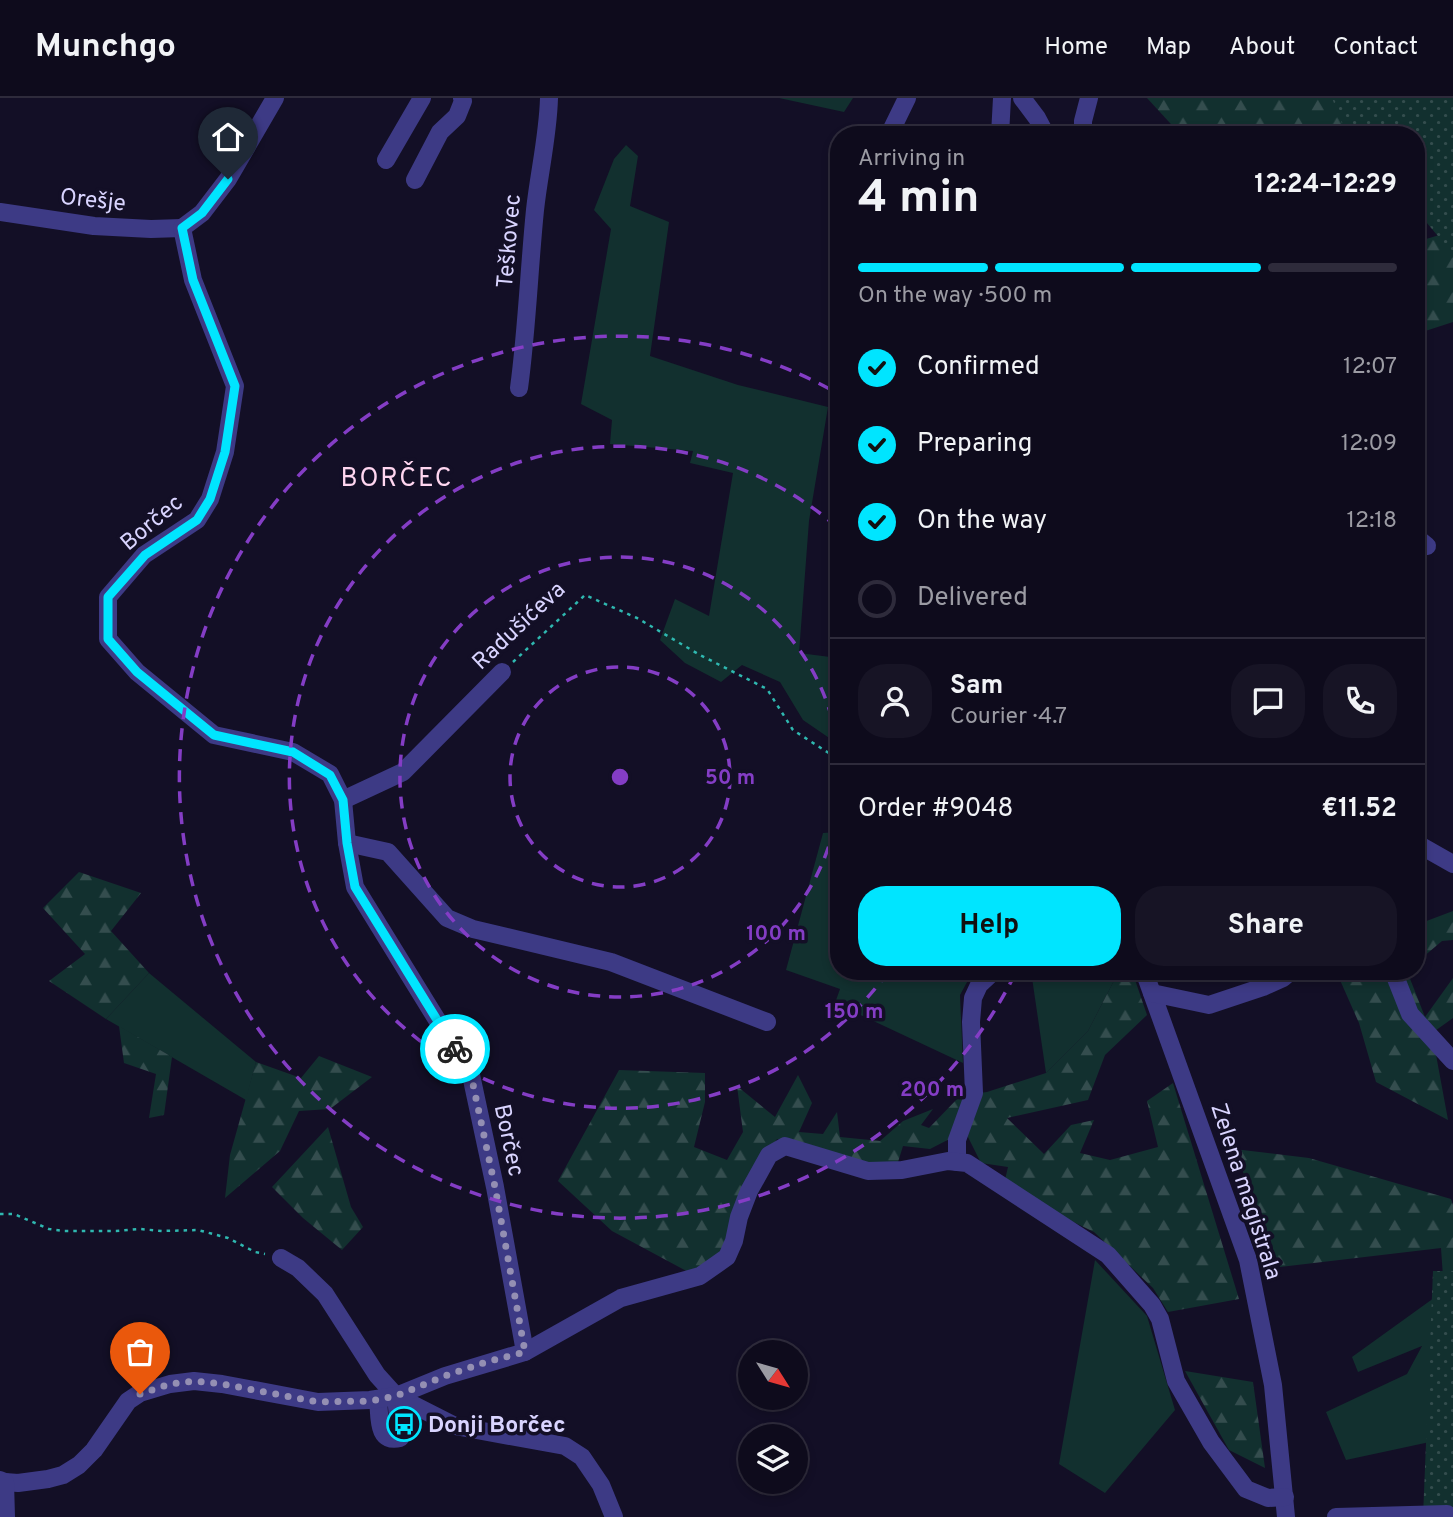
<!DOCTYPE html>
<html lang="en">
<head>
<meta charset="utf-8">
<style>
	body { margin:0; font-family:Overpass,sans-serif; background:#171425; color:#f1f3f6; height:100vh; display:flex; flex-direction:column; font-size:26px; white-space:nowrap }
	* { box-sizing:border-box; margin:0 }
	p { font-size:23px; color:#9b9ba3 }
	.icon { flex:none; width:38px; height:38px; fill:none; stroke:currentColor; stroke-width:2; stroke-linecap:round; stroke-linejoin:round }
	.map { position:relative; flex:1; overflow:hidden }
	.details { position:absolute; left:830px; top:28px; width:595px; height:854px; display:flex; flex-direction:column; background:#0e0b1c; border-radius:28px; box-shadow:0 4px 10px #0003,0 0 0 2px #2e2b3b }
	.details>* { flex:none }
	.needle { width:46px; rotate:127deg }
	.fabs { position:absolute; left:738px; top:1242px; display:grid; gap:14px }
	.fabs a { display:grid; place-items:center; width:70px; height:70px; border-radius:50%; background:#0e0b1c; box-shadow:0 4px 10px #0003,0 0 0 2px #2e2b3b; font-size:35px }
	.pin { position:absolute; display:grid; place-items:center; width:60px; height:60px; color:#fff; margin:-72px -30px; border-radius:50% 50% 50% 0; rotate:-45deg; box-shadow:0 0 7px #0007 }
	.pin .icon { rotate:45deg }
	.courier { position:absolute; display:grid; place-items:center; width:70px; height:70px; margin:-35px; border:5px solid #00e5ff; border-radius:50%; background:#fff; color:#222; box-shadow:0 2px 9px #0007 }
	.headline em { font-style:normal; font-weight:700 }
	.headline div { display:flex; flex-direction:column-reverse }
	.headline { display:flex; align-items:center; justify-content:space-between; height:119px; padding:0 28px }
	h1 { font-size:46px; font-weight:700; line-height:52px }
	.bar { display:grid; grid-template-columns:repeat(4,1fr); gap:10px 7px; align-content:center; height:84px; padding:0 28px }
	.bar i { height:9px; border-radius:5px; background:#2e2b3b }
	.bar .on { background:#00e5ff }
	.bar p { grid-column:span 4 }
	.line { display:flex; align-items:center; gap:18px; padding:0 28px; border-top:2px solid #2e2b3b }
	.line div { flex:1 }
	.round { display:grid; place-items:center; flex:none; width:74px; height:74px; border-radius:28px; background:#171425 }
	ol { padding:0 28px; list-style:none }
	li { display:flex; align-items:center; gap:21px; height:77px }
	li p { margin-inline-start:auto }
	li .icon { padding:7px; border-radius:50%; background:#00e5ff; color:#111; stroke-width:4 }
	li:last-child { color:#9b9ba3 }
	li i { width:38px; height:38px; border:4px solid #2e2b3b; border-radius:50% }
	.primary-button { display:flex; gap:14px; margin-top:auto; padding:14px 28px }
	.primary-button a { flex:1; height:80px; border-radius:28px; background:#00e5ff; color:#111; font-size:28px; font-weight:700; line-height:80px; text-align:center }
	.primary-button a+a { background:#171425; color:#f1f3f6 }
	header { display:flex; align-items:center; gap:42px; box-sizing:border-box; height:98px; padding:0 35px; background:#0e0b1c; border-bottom:2px solid #2e2b3b }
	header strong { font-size:33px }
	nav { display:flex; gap:38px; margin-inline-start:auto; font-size:24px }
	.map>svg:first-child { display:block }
	.grass { fill:#12302f }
	.forest { fill:url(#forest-firs) }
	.park { fill:url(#park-dots) }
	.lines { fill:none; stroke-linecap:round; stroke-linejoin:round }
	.path { stroke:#2fb8b0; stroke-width:2.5; stroke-dasharray:3.5 5; stroke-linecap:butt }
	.minor { stroke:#3d3a85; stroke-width:18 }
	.done { stroke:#948fb3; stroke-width:7; stroke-dasharray:0 12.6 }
	.route { stroke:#00e5ff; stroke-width:9 }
	.ring { fill:none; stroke:#843dc5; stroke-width:3.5; stroke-dasharray:12 9 }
	.labels { text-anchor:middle; stroke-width:7; stroke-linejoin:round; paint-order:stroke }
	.street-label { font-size:23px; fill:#d9d4ff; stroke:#130f26 }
	.poi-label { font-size:23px; font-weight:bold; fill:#d9d4ff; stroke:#130f26; text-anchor:start }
	.quarter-label { font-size:26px; letter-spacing:2px; fill:#ffd6f0; stroke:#130f26 }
	.centre { fill:#843dc5; stroke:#130f26; stroke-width:3.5 }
	.ring-label { font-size:21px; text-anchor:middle; font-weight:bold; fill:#843dc5; stroke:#130f26; stroke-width:7; stroke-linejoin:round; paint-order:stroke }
</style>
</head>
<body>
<header>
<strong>Munchgo</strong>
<nav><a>Home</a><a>Map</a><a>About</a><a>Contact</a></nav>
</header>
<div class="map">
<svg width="1453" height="1419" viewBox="0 0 1453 1419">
	<defs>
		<pattern id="forest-firs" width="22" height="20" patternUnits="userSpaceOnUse" patternTransform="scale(1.75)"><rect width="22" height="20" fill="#12302f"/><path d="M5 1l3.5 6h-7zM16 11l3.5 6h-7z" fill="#344d4e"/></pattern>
		<pattern id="park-dots" width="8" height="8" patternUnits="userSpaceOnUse" patternTransform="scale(1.75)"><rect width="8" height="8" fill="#12302f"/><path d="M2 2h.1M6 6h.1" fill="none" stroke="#344d4e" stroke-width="1.8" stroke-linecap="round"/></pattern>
	</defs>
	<rect width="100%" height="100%" fill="#130f26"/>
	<g class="grass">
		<path d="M779,0H853L844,14Z"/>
		<path d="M626,47L638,58L630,108L669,124L650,258L738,287L828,309L809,423L799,555L838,560V646L803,622L780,584L742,567L721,584L685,565L660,542L675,501L709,518L733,375L690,365L693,353L610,346L612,322L581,306L611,131L594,112L614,61Z"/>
		<path d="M838,734V873H973L960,897L963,965L835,905L840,891L786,872L823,735Z"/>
		<path d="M1031,873H1119L1088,933L1046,975Z"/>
		<path d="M149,875L256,964L246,1002L106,921Z"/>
		<path d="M1095,1162L1147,1218L1175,1312L1105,1395L1059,1366Z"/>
		<path d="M1445,1192L1453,1339L1346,1362L1326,1314L1407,1276L1422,1248L1358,1274L1352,1259Z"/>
	</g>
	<g class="forest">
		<path d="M1147,0H1453L1416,37H1181Z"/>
		<path d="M1453,133V224L1416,236V144Z"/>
		<path d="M79,774L141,795L111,833L149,875L106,921L49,883L85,856L43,810Z"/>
		<path d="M1453,813V842L1442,843L1416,865V827Z"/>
		<path d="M1119,873H1132L1147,917L1105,957L1088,1002L1007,1020L1044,1056L1071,1027L1094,1022L1080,1055L1110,1062L1158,1049L1147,1003L1173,985L1239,1201L1168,1214L1153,1190L1094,1134L1051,1113L1005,1082L1008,1069L981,1065L965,1033L930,1051L903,1048L898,1064L866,1066L777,1041L765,1058L721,1154L692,1176L612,1133L558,1083L619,972L705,975V1004L694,1049L727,1062L743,1034L737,988L775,1019L798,977L812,1005L799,1034L823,1036L837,1014L840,1039L880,1043L903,1023L933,1011L921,1027L929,1030L960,998L987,994L1046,975L1088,933Z"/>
		<path d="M1336,873H1407L1425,919L1453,880V920L1432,935L1448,1022L1376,984L1359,925Z"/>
		<path d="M119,928L172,959L164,1017L149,1020L156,976L124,965Z"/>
		<path d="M319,958L372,979L330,1011L299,1013L280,1053L225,1100L230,1057L256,964L301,980Z"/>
		<path d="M328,1029L351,1109L363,1129L342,1152L303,1120L272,1089Z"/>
		<path d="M1234,1051L1309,1060L1451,1101L1453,1107V1320L1441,1150L1280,1169Z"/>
		<path d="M1185,1273L1253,1284L1265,1370L1229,1352Z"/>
	</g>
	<g class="park">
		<path d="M1332,0H1453V156L1416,112V37H1350L1343,28Z"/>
		<path d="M1433,1173H1453V1419H1423Z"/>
	</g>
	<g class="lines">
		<g class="path">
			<path d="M513,564L585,497L637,520L700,557L767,591L793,632L838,661"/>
			<path d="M0,1116H14L49,1131L64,1133H116L140,1131L162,1133L198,1132L228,1140L255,1154L265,1156"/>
		</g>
		<g class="minor">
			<path d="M1022,0L1037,20L1046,37"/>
			<path d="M889,37L907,0"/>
			<path d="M1000,37L1002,0"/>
			<path d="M1083,37V23L1089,0"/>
			<path d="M386,62L422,0"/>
			<path d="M415,82L440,34L457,18L463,3L462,0"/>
			<path d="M0,114L94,128L151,131L182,130"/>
			<path d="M182,130L193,182L235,288L225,354L210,401L197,422L144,457L108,499V541L137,574L214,637L293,654L330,676L343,702L347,745L355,789L471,977L495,1089L525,1254"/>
			<path d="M182,130L202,115L228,81L275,0"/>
			<path d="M519,290C527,231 529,172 535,112C539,75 548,38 549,0"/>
			<path d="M1416,439L1427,448"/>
			<path d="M343,702L403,674L502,574"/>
			<path d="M347,745L388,754L447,820L473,831L611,864L767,924"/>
			<path d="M1416,745L1453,766"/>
			<path d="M1144,873L1248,1162L1273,1287L1286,1419"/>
			<path d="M1393,873L1410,916L1453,963"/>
			<path d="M1152,895L1209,907L1263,889L1283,880L1291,873"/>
			<path d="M957,1064V1042L974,995L971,924L973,900L979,887L994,873"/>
			<path d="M281,1160L298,1170L325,1196L377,1277L396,1298L400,1340C376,1346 380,1317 378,1301"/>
			<path d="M396,1298L455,1328L565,1348L582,1359L601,1387L614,1419"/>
			<path d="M0,1382L5,1384L18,1385L48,1381L63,1377L79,1367L94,1352L128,1303L140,1295L170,1286L194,1283L222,1286L318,1304L370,1302L396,1298L445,1278L525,1254L621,1200L700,1178L727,1159L734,1143L739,1119L749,1093L769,1057L785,1048L868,1073L902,1072L948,1063L967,1065L1108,1157L1152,1207L1160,1221L1176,1283L1211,1344L1246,1391L1268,1400L1285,1399"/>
			<path d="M5,1384L6,1419"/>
			<path d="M1336,1419L1447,1416"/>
		</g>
	</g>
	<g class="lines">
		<path class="done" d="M140,1296L170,1286L194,1283L222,1286L318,1304L370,1303L396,1298L445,1278L486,1264L525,1254L495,1089L471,977L455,951"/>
		<path class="route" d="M228,81L202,115L182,130L193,182L235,288L225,354L210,401L197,422L145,457L108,499V541L137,574L214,637L293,654L330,677L343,702L347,745L355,789L455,951"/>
	</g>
	<g class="ring">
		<circle cx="620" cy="679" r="110"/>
		<path d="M838 708A220 220 0 1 1 838 650"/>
		<path d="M888 874A331 331 0 1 1 837 429"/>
		<path d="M1015 876A441 441 0 1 1 837 295"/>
	</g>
	<defs>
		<g id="bus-ring" transform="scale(1.75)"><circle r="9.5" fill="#130f26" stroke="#00e5ff" stroke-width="1.5"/><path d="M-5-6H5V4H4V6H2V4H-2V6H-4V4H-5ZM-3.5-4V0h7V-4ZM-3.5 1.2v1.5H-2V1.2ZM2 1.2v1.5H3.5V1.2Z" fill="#00e5ff"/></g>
	</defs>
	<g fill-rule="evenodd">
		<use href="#bus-ring" x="404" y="1326"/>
	</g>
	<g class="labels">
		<g class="street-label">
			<text transform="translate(93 101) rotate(6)" y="8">Orešje</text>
			<text transform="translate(508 143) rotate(-85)" y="8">Teškovec</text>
			<text transform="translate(151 424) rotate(-40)" y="8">Borčec</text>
			<text transform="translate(518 527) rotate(-43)" y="8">Radušićeva</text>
			<text transform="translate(510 1042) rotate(78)" y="8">Borčec</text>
			<text transform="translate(1247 1093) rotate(72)" y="8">Zelena magistrala</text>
		</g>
		<g class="poi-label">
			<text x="428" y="1334">Donji Borčec</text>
		</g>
		<g class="quarter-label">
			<text x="397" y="388">BORČEC</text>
		</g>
	</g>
	<circle cx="620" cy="679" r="10" class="centre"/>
	<g class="ring-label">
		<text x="730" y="686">50 m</text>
		<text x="776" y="842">100 m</text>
		<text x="854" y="920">150 m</text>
		<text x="932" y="998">200 m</text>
	</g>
</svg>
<div class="fabs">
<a><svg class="needle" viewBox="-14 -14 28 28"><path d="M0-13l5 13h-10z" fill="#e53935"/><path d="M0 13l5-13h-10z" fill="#9b9ba3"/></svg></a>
<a><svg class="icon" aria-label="layers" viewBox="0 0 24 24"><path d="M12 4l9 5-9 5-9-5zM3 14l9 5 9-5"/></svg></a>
</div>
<div class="pin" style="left:140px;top:1296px;background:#ea580c"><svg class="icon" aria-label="bag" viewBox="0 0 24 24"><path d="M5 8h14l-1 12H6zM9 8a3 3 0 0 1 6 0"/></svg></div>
<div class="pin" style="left:228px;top:81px;background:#1f2937"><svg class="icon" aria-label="home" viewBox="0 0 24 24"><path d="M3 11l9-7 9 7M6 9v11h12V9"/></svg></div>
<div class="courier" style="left:455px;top:951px"><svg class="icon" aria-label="bike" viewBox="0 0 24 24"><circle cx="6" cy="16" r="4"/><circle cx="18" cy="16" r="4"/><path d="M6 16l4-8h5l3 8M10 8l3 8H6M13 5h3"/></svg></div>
<section class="details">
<div class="headline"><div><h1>4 min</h1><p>Arriving in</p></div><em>12:24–12:29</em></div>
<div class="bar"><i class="on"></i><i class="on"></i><i class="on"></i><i></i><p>On the way · 500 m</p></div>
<ol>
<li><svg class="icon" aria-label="check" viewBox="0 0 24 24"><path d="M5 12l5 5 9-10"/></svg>Confirmed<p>12:07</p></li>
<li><svg class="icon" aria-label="check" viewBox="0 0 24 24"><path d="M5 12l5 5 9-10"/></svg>Preparing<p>12:09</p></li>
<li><svg class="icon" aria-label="check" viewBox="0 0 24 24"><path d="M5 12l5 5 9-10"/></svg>On the way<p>12:18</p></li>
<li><i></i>Delivered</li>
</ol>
<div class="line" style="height:126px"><a class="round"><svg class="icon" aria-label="person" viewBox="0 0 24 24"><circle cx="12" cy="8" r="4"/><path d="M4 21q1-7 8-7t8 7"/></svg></a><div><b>Sam</b><p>Courier · 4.7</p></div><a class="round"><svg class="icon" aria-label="chat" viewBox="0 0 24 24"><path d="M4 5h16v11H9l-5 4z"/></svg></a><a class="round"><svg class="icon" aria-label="phone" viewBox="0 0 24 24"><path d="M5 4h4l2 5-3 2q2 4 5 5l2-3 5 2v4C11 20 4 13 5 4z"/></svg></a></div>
<div class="line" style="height:91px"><div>Order #9048</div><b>€11.52</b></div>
<div class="primary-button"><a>Help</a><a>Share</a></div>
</section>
</div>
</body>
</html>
